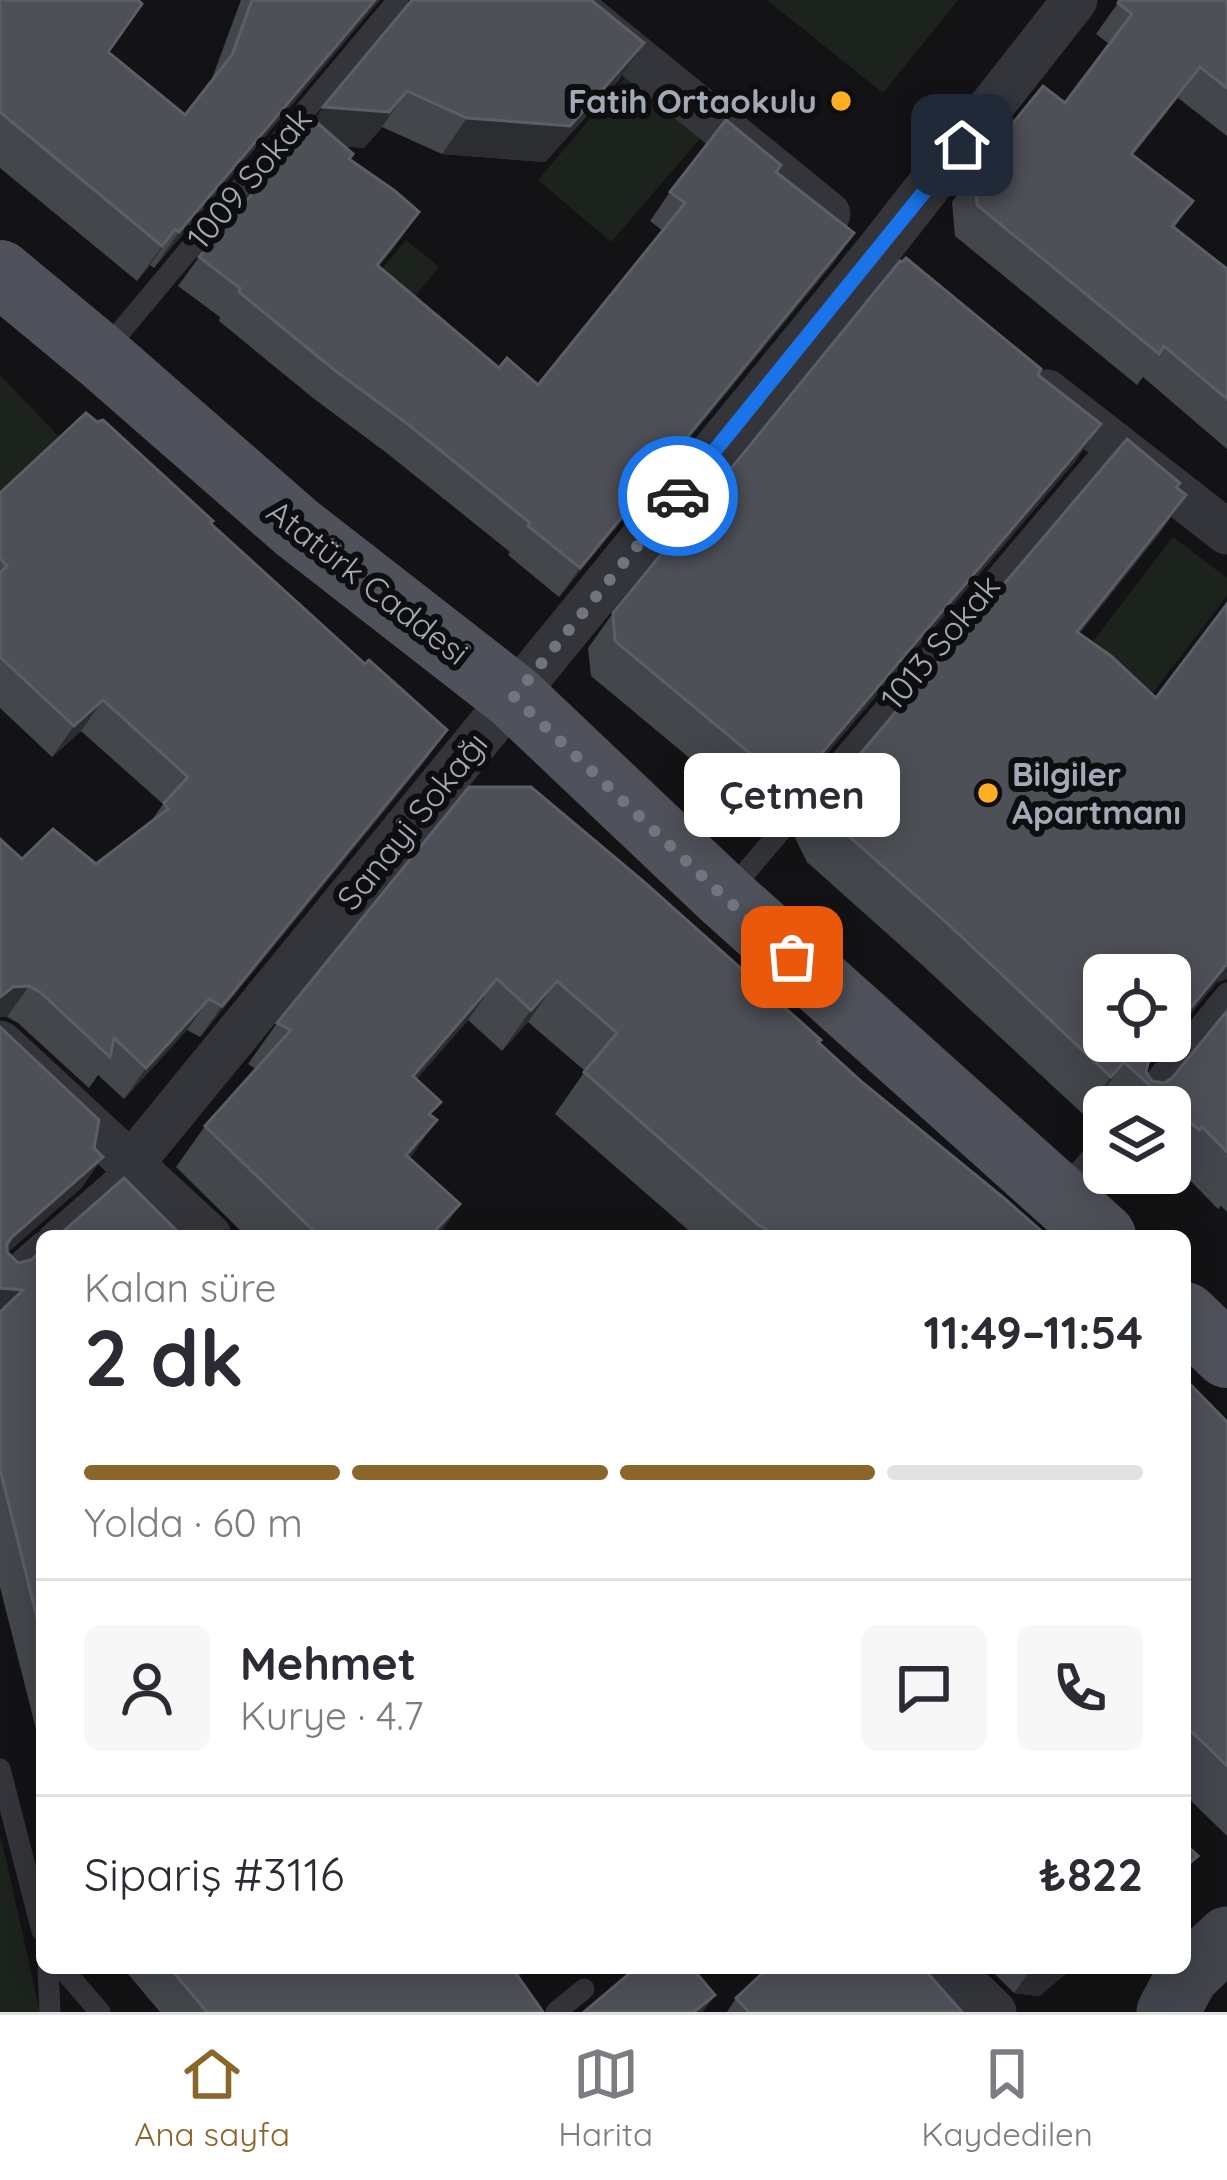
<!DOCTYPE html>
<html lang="tr">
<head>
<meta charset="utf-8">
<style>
	body { margin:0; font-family:Quicksand,sans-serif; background:#f7f7f7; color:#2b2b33; height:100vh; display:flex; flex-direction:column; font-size:45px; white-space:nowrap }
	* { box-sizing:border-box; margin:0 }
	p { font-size:39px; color:#7c7c81 }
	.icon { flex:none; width:66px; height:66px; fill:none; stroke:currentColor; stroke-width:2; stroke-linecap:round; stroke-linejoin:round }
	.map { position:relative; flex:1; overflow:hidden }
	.details { position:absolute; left:36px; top:1230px; width:1155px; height:744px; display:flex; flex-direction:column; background:#fff; border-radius:18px; box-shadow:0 6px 30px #0003 }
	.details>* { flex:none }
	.buttons { position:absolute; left:1083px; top:954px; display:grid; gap:24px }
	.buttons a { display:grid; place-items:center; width:108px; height:108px; border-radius:18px; background:#fff; box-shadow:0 6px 30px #0003; font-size:60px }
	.pin { position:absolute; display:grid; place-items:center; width:102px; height:102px; color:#fff; margin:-51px; border-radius:24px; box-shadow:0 6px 18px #0006 }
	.courier { position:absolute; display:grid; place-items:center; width:120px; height:120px; margin:-60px; border:9px solid #1a73e8; border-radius:50%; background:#fff; color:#222; box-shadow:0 3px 15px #0007 }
	.bubble { position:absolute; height:84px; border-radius:18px; background:#fff; box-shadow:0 6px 30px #0003; font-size:39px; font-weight:800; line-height:84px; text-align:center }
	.head em { font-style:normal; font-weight:800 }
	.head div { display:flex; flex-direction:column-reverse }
	.head { display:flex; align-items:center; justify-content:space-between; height:204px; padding:0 48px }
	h1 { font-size:78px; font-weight:800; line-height:90px }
	.bar { display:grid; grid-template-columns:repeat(4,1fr); gap:18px 12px; align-content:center; height:144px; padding:0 48px }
	.bar i { height:15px; border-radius:9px; background:#e1e1e2 }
	.bar .selected { background:#8a662b }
	.bar p { grid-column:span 4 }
	.line { display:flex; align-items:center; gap:30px; padding:0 48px; border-top:3px solid #e1e1e2 }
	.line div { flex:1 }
	.round { display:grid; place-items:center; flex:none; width:126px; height:126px; border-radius:18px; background:#f7f7f7 }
	.tabs { display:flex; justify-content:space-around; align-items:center; height:168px; border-top:3px solid #e1e1e2; background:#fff; font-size:33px; color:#7c7c81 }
	.tabs a { display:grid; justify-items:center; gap:6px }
	.tabs .selected { color:#8a662b }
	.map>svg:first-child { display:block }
	.green { fill:#1b231c }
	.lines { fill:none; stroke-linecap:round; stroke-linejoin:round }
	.service { stroke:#34353a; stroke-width:21 }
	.minor { stroke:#34353a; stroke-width:45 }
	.secondary { stroke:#41444a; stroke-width:63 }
	.primary { stroke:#4f525a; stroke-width:66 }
	.wall { fill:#43464b }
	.shaded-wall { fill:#2c2d31 }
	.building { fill:#4e5057; stroke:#5b5e66; stroke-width:3 }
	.done { stroke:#71757e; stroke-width:12; stroke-dasharray:0 21.6 }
	.route { stroke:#1a73e8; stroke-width:15 }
	.poi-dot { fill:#ffaf21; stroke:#0e0e10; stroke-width:4.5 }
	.labels { text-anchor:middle; stroke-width:12; stroke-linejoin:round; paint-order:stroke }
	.poi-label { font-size:33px; font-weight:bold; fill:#a3aab7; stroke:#0e0e10; text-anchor:end }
	.street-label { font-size:33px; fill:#a3aab7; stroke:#0e0e10 }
</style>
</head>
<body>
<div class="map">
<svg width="1227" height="2012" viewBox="0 0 1227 2012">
	<rect width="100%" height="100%" fill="#131315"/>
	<g class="green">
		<path d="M767,0H958L883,93Z"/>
		<path d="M629,73L702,136L611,242L538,180Z"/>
		<path d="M406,240L439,267L329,400L295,373Z"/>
		<path d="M0,375L59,437L0,492Z"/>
		<path d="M1173,537L1227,578V596L1140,709L1077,662Z"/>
		<path d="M0,1836L6,1859L40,2012H0Z"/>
	</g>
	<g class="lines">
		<g class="service">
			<path d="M106,349L398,0"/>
			<path d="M729,892L1110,443"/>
			<path d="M1133,1107L1227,993"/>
			<path d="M1064,1190L1104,1142"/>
			<path d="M49,1236L131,1164"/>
			<path d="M0,1279L42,1242"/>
			<path d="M0,1769L42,1931"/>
			<path d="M48,1968L50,2012"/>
			<path d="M62,1968L100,2012"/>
			<path d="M556,2012L584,1989"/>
		</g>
		<g class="minor">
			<path d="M565,0L828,214"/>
			<path d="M1047,392L1227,532"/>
			<path d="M0,1043L209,1236"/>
			<path d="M131,1164L876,253L1075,0"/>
			<path d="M949,1968L994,2012"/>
		</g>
		<path class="secondary" d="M1168,2012L1187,1976L1227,1938"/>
		<g class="primary">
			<path d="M0,273L100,356L297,528L514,697L725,897L1103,1236"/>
			<path d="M1185,1315L1227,1355"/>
		</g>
	</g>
	<g class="wall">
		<path d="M0,0L108,52L185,115L210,84L241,0H380L154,268L150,265L137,281L0,168Z"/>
		<path d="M591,0L620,79L545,162L442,154L382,127L364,148L344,146L350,159L399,241L379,266L499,368L538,385L663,231L650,221L670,192L776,172L854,233L834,262L559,597L508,555L510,552L388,454L313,398L219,321L220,317L178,286L199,257L314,120Z"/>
		<path d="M1120,0H1227V136L1178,98L1133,155L1193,201L1174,228L1227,269V449L1143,377L1137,385L955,236L952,202L974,171L1065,103L1109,44L1096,34Z"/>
		<path d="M1038,375L1077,459L780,809L778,805L764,820L591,676L588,648L613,613Z"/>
		<path d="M1176,488L1186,495L1159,534L1079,634L1216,983L1147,1066L1146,1072L1152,1081L1164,1083L1172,1078L1227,1011V1212L1221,1206L1218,1209L1175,1165L1172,1169L1170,1167V1107L1104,1108L1097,1101L1084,1115L920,963L807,862L795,838L822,799Z"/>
		<path d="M0,493L211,523L365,664L447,730L425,761L200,1037L187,1030L124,1099L98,1075L89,1088L18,1023L7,1017H0V839L22,859L96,864L150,823L163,804L81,731L52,757L0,708Z"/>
		<path d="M469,787L819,1043L863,1083L1047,1236H695L555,1114L585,1071L528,1022L502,1051L468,1020L416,1079L431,1115L409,1159L460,1204L438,1236H246L176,1167L205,1126L256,1069L248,1064L277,1023Z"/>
		<path d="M0,1027L103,1157L81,1188L8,1252L18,1263L31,1260L42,1250V1753L0,1587Z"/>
		<path d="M1185,1379L1227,1422V1836L1185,1795Z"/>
		<path d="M123,1968H528L518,1977L543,2012H160Z"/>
		<path d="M989,1968H1073L1039,1996L1014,1993Z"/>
		<path d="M736,1998L962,2012H727Z"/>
	</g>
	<g class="shaded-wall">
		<path d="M375,0H380L154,268L179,232Z"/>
		<path d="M644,43L620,79L545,162L442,154L467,118Z"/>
		<path d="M1200,67L1178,98L1109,185L1131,154Z"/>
		<path d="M407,91L382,127L364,148L298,143L323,107Z"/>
		<path d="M419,212L399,241L357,294L377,265Z"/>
		<path d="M175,229L150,265L137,281L162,246Z"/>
		<path d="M854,233L834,262L559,597L580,568Z"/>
		<path d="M1101,424L1077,459L780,809L804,774Z"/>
		<path d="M1186,495L1159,534L1049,671L1077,632Z"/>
		<path d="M103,700L81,731L52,757L74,726Z"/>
		<path d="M447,730L425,761L200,1037L222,1006Z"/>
		<path d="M802,770L778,805L764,820L788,785Z"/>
		<path d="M1227,964V979L1216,983L1170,1039V1033Z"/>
		<path d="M497,979L468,1020L384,1117L413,1076Z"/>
		<path d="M557,981L528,1022L502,1051L531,1010Z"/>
		<path d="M29,986L7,1017H0V996L13,987Z"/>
		<path d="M209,999L187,1030L124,1099L146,1068Z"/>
		<path d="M1163,1041H1168L1139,1076L1137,1075Z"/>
		<path d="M1124,1062L1097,1101L1084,1115L1111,1077Z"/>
		<path d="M437,1120L408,1161L406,1155Z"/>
		<path d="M103,1157L81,1188L0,1259L12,1237Z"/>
		<path d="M460,1204L438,1236H430Z"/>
		<path d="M0,1288L23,1290L0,1321Z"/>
		<path d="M512,1968H528L490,1999Z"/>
		<path d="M1032,1968H1073L1039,1996L1014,1993Z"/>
		<path d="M715,1995L703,2012H694Z"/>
	</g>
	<g class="building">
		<path d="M0,0H138L142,4L108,52L185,115L232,55L252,0H375L179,232L175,229L162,246L0,112Z"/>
		<path d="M412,0H591L644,43L570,126L467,118L407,91L389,112L323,107Z"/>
		<path d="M1120,0H1227V88L1200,67L1131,154L1193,201L1172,226L1227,269V399L1164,346L1159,354L977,205L974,171L1043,86L1065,103L1132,14L1118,3Z"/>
		<path d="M314,120L353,154L349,159L395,191L419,212L377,265L499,368L507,358L538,385L685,203L670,192L726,120L781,165L776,172L854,233L580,568L528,526L530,523L409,425L333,369L239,292L240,288L199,257Z"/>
		<path d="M906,258L1041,369L1038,375L1101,424L804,774L802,770L788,785L615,641L613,613L900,261L902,262Z"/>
		<path d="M86,413L97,422L103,420L213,521L210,523L365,664L369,660L447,730L222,1006L209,999L146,1068L114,1038L110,1057L40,992L29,986L13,987L0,997V839L22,859L53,829L96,864L168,809L164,803L188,777L103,700L74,726L0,657V573L7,566L0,558V493Z"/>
		<path d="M1127,439L1180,483L1176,487L1186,495L1077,632L1111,656L1156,698L1227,604V964L1170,1033V975H1104V1041H1163L1149,1059L1146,1072L1152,1081L1164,1083L1172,1078L1227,1011V1152L1202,1127L1199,1130L1124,1062L1111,1077L948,924L834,823L822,799Z"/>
		<path d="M469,787H531L644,882L821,1040L818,1042L863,1083L1005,1199L1047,1236H778L757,1224L584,1072L617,1033L557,981L531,1010L497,979L413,1076L441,1102L429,1114L437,1120L406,1155L460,1204L430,1236H319L205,1126L291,1030L277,1023Z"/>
		<path d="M0,1027L99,1120L94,1148L103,1157L12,1237L7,1244V1252L18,1263L31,1260L42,1250V1638L0,1469V1312L23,1290L0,1288Z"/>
		<path d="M124,1178L182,1236H58Z"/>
		<path d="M1185,1379L1227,1422V1766L1185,1725Z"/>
		<path d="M1185,1844L1198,1856L1185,1867Z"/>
		<path d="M170,1968H512L543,2012H207Z"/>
		<path d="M636,1968H692L715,1995L694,2012H584Z"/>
		<path d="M768,1968H923L962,2012H749L736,1998Z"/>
	</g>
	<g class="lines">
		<path class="done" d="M678,496L514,697L724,897L792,957"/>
		<path class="route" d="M678,496L962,145"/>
	</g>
	<g class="poi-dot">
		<circle cx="841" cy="101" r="12"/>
		<circle cx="988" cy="793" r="12"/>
	</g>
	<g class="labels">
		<g class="poi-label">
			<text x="817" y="113">Fatih Ortaokulu</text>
			<text x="1012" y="786" text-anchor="start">Bilgiler<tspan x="1012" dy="38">Apartmanı</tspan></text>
		</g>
		<g class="street-label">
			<text transform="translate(249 178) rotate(-50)" y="12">1009 Sokak</text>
			<text transform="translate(368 582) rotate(38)" y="12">Atatürk Caddesi</text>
			<text transform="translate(940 642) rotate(-50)" y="12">1013 Sokak</text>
			<text transform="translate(412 821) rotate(-51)" y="12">Sanayi Sokağı</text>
		</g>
	</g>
</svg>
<div class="buttons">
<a><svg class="icon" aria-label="locate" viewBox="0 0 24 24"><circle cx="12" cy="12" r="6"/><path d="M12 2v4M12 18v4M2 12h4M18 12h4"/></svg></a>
<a><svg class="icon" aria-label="layers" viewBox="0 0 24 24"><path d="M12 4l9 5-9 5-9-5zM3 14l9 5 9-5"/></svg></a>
</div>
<div class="pin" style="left:792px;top:957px;background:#ea580c"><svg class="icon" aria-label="bag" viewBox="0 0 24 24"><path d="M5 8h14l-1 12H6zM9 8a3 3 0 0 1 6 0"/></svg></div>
<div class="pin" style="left:962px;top:145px;background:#1f2937"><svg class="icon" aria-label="home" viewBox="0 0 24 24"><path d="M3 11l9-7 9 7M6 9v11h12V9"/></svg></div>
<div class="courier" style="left:678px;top:496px"><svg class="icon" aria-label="car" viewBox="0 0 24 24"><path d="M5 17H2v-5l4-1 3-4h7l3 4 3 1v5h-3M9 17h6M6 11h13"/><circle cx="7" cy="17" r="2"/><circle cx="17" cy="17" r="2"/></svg></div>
<div class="bubble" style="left:684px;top:753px;width:216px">Çetmen</div>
<section class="details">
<div class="head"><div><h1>2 dk</h1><p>Kalan süre</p></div><em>11:49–11:54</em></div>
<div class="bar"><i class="selected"></i><i class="selected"></i><i class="selected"></i><i></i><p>Yolda · 60 m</p></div>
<div class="line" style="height:216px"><a class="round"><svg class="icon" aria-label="person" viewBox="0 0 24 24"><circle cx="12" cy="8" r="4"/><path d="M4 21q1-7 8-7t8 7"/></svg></a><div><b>Mehmet</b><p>Kurye · 4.7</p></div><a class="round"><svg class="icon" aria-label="chat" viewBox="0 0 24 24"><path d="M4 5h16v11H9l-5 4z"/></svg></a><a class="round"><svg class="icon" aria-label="phone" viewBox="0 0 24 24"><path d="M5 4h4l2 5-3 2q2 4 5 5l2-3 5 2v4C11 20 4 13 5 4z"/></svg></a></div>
<div class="line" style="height:156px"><div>Sipariş #3116</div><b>₺822</b></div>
</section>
</div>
<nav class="tabs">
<a class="selected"><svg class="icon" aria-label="home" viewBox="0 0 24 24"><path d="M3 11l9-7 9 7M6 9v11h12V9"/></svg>Ana sayfa</a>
<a><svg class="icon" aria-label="map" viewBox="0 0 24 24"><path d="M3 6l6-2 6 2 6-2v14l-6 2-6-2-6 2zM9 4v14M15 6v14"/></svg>Harita</a>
<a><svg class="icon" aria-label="saved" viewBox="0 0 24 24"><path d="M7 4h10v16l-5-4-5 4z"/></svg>Kaydedilen</a>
</nav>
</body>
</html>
